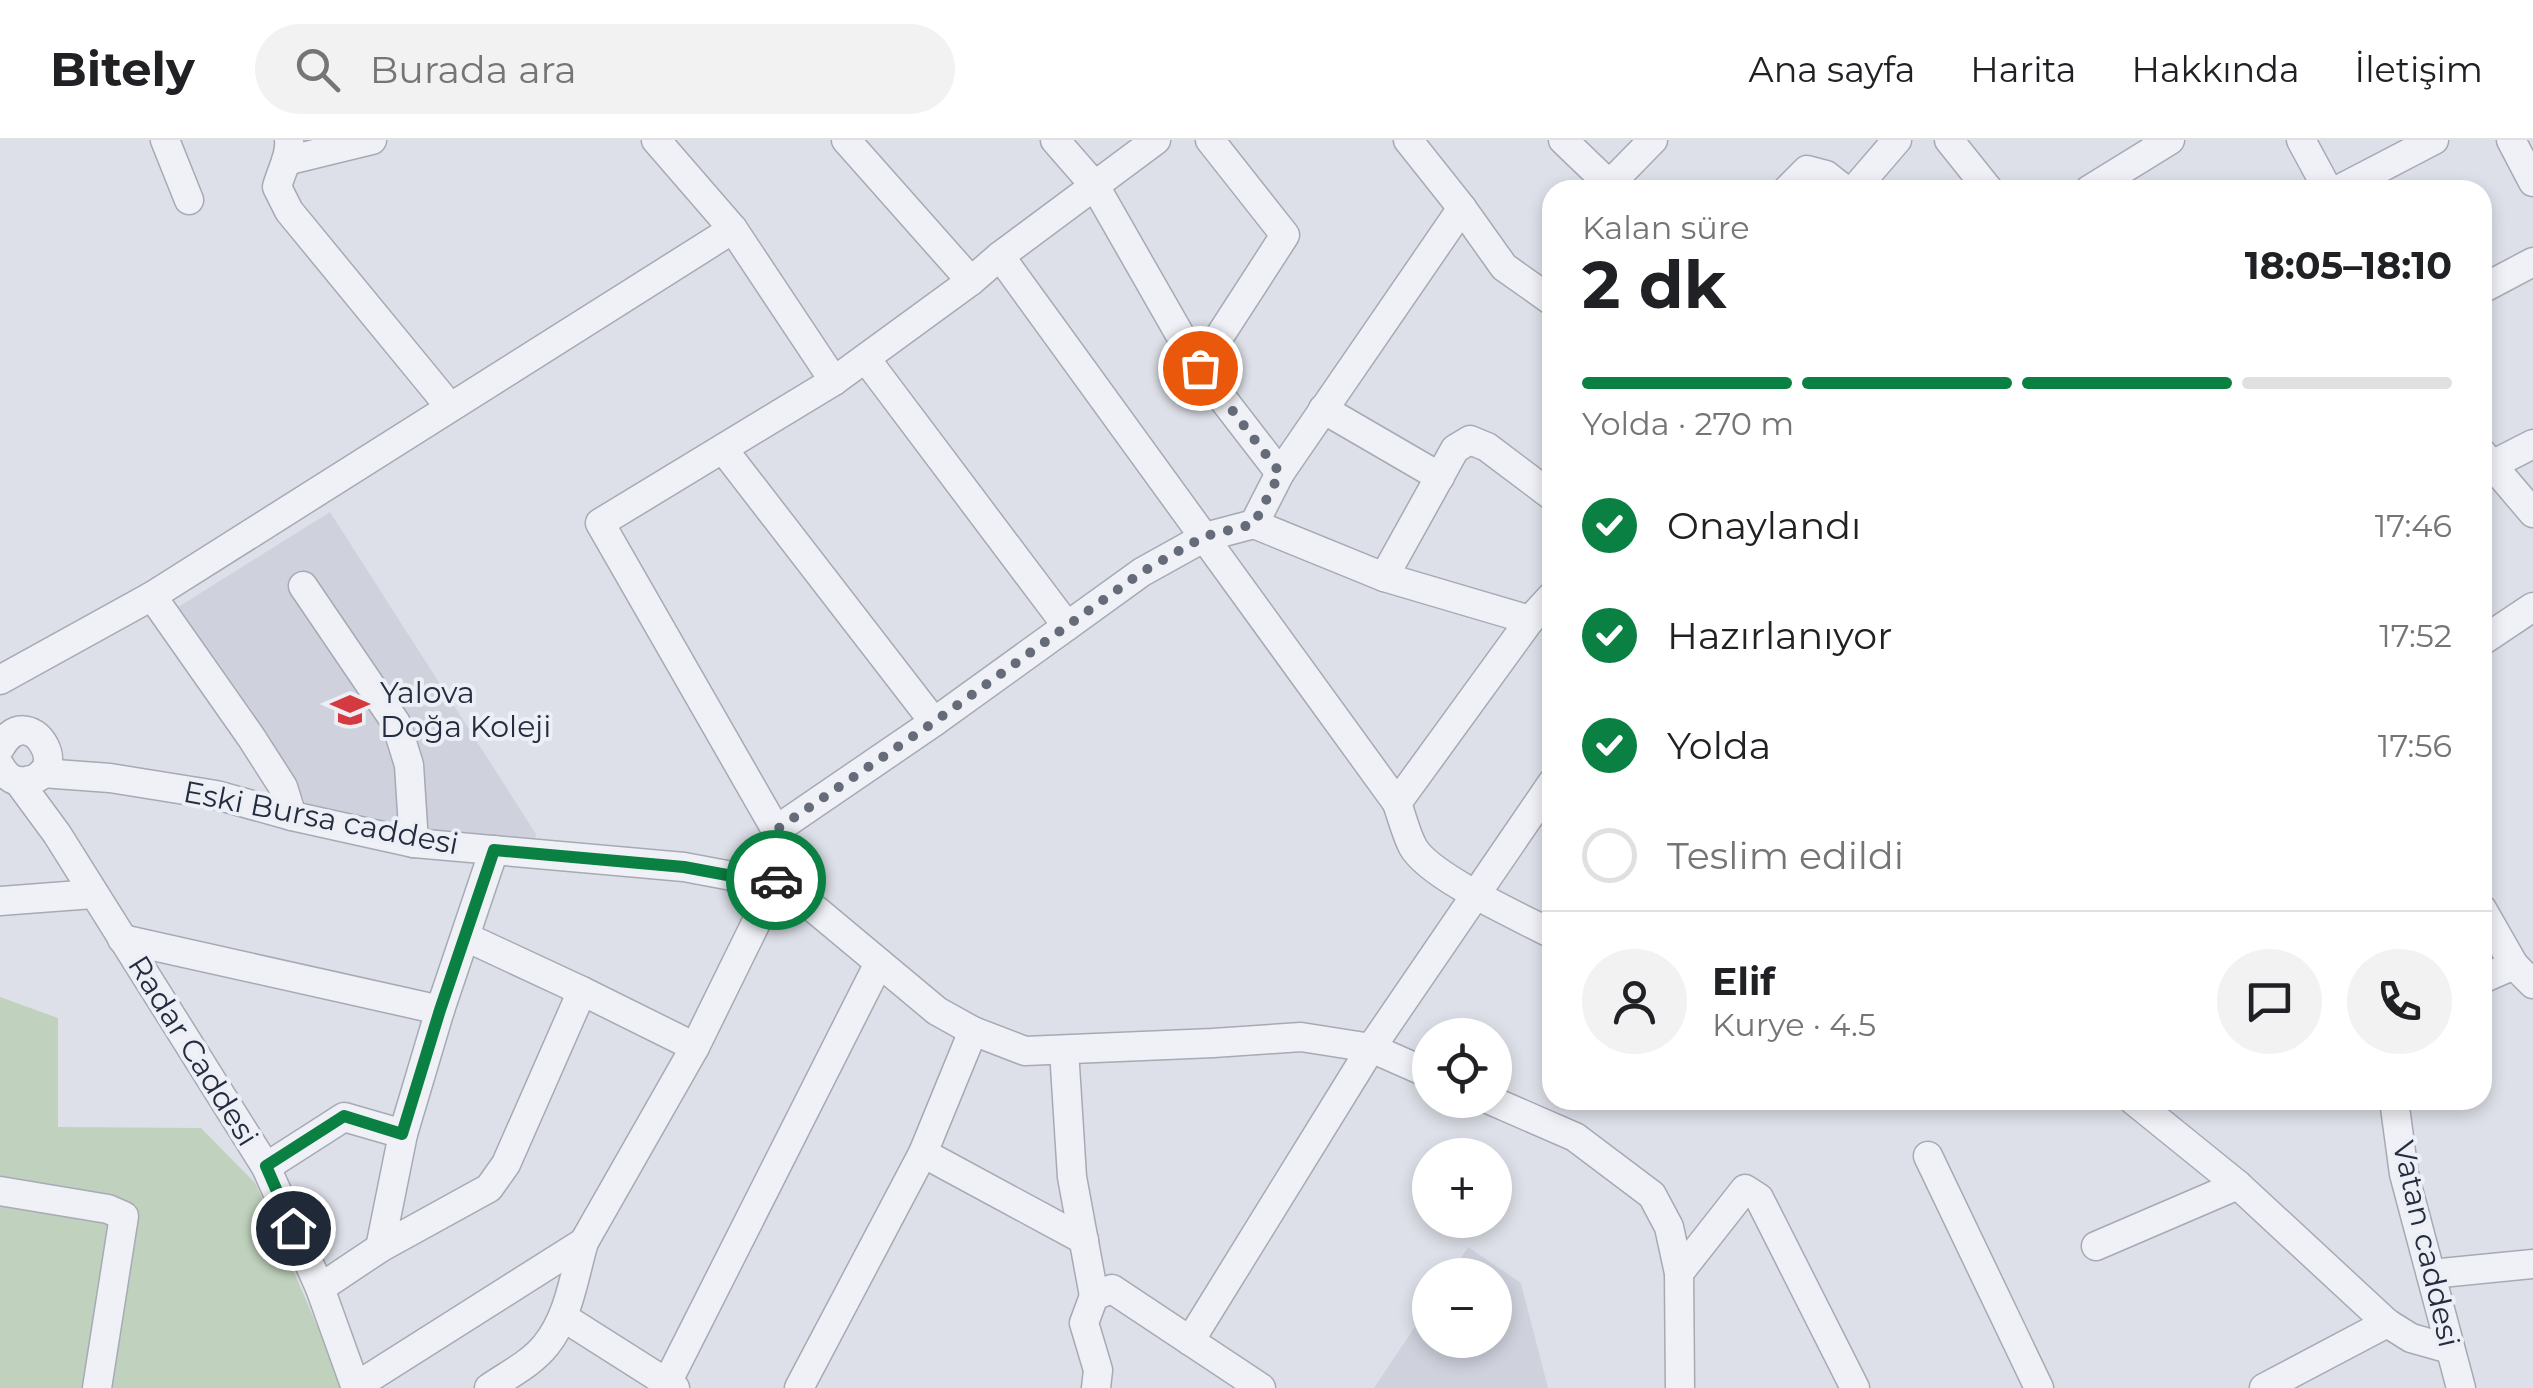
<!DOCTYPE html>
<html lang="tr">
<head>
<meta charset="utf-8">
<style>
	body { margin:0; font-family:Montserrat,sans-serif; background:#f2f2f2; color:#202124; height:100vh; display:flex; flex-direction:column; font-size:38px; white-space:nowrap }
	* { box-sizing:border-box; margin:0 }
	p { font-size:32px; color:#757577 }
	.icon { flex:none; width:55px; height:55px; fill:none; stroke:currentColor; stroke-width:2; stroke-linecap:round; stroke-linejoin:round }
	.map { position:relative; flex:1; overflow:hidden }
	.details { position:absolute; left:1542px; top:40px; width:950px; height:930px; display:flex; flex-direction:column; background:#fff; border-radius:30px; box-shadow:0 5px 15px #0003 }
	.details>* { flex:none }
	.buttons { position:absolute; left:1412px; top:878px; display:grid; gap:20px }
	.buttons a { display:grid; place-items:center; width:100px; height:100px; border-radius:50%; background:#fff; box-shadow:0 5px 15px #0003; font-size:50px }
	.pin { position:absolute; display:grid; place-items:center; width:85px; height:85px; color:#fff; margin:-42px; border:5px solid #fff; border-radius:50%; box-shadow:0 2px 10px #0007 }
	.courier { position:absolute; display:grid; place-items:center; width:100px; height:100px; margin:-50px; border:8px solid #0b8043; border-radius:50%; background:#fff; color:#222; box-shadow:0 2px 12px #0007 }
	.head em { font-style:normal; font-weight:700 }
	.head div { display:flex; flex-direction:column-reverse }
	.head { display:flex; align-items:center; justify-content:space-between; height:170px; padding:0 40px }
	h1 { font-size:65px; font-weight:700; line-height:75px }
	.bar { display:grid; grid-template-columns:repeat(4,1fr); gap:15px 10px; align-content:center; height:120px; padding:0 40px }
	.bar i { height:12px; border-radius:8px; background:#e0e0e0 }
	.bar .current { background:#0b8043 }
	.bar p { grid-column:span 4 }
	.line { display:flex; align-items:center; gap:25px; padding:0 40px; border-top:2px solid #e0e0e0 }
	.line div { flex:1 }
	.round { display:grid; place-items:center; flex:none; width:105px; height:105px; border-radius:52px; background:#f2f2f2 }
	ol { padding:0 40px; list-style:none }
	li { display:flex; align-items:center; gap:30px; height:110px }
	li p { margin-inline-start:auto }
	li .icon { padding:10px; border-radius:50%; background:#0b8043; color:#fff; stroke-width:4 }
	li:last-child { color:#757577 }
	li i { width:55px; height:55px; border:5px solid #e0e0e0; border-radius:50% }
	header { display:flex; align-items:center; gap:60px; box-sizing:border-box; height:140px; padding:0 50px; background:#fff; border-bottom:2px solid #e0e0e0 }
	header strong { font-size:48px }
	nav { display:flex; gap:55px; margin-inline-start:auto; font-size:35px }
	.search { width:700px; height:90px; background:#f2f2f2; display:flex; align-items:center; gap:25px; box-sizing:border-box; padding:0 35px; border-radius:55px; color:#757577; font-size:38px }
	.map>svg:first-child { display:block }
	.built { fill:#cfd2dd }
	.green { fill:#c0d2bd }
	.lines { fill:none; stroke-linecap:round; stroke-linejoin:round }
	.minor-casing { stroke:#a6aab5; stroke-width:31 }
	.minor { stroke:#f0f1f6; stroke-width:28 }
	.done { stroke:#666b7a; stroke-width:10; stroke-dasharray:0 18 }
	.route { stroke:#0b8043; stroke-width:12 }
	.labels { text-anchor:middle; stroke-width:8; stroke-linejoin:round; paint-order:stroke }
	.poi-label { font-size:30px; fill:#262c3f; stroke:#eceff5; text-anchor:start }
	.street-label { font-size:30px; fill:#262c3f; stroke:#eceff5 }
</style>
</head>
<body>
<header>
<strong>Bitely</strong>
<div class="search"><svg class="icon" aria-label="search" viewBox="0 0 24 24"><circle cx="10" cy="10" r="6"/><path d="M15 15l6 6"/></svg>Burada ara</div>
<nav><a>Ana sayfa</a><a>Harita</a><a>Hakkında</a><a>İletişim</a></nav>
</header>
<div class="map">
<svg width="2533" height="1248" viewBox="0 0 2533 1248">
	<rect width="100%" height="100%" fill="#dde0e8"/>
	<g class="built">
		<path d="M330,372L536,694L535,699L425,689L311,672L175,469Z"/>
		<path d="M1468,1107L1521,1143L1548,1248H1374L1430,1164V1200H1495V1135H1450Z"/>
	</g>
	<path class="green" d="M0,857L58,878V987L201,988L256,1044L344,1248H0Z"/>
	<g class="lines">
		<g class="minor-casing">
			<g id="minor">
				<path d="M165,0L189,60"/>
				<path d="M289,0C291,16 281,31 277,47L289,71L450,267"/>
				<path d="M656,0L733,89L834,241"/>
				<path d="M846,0L971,141"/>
				<path d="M1055,0L1095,46L1199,228L1280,333"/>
				<path d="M1408,0L1462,68L1504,127L1552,161"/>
				<path d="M1563,0L1615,50"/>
				<path d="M1949,0L1989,50"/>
				<path d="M2301,0L2328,50"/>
				<path d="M2511,0L2533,42"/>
				<path d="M286,21L372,0"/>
				<path d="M1604,50L1653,0"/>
				<path d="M1787,50L1807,30L1826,35L1845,50"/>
				<path d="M1854,50L1897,0"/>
				<path d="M2089,50L2170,0"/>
				<path d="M2338,50L2434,0"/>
				<path d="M1000,116L1397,663C1402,677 1406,694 1413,707C1430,737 1520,777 1552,794"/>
				<path d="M2482,149L2533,122"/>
				<path d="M866,219L1067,486"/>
				<path d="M1199,228L1285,95L1210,0"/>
				<path d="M1323,269L1440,337"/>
				<path d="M723,309L934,582"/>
				<path d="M2482,313L2533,373"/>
				<path d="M2482,330L2533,304"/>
				<path d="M1254,384L1384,437L1530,480"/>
				<path d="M1384,437L1455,309L1470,300L1487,307L1552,356"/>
				<path d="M303,446L396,583L409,625L414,703"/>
				<path d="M152,456L251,597L283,647L292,676"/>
				<path d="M2482,501L2533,467"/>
				<path d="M0,540L152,456L733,89"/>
				<path d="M0,608C29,556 76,635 26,641C13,643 6,636 0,626"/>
				<path d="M42,633L110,638L216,655L292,676L414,703L684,727L775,744L816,770L937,871L973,891L1025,911L1213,903L1301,897L1371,908L1430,934"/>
				<path d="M18,641L57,694L266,1027L320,1148L356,1248"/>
				<path d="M1397,663L1530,480L1552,456"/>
				<path d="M776,690L934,582L1142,432L1205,397L1254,384L1280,333L1462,68"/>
				<path d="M0,761L93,754"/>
				<path d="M2482,769L2514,825L2533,844"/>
				<path d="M466,797L582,851L695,907"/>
				<path d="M122,799L440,870"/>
				<path d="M2482,839L2514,825"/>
				<path d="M1064,910L1072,1037L1094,1156"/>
				<path d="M1490,960L1575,997L1652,1055L1669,1087L1679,1133L1680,1248"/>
				<path d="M2133,960L2238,1045L2387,1183L2411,1198L2450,1209"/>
				<path d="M2394,960L2404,1034L2461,1248"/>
				<path d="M923,1013L1084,1100"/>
				<path d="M1928,1016L2039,1248"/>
				<path d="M266,1027L344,977L403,994"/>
				<path d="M0,1051L108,1069L124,1076L97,1248"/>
				<path d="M2096,1106L2238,1045"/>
				<path d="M380,1108L403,994L440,870L494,710"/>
				<path d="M1679,1133L1745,1049L1759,1058L1855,1248"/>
				<path d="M2431,1134L2533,1124"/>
				<path d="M320,1148L380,1108L489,1048L506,1024L582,851"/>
				<path d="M563,1177L675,1248"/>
				<path d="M1190,1201L1371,908L1552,643"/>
				<path d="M667,1243L879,823"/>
				<path d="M355,1247L584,1102L695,907L775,744L776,690L600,383L834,241L971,141L1000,116L1156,0"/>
				<path d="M489,1248C508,1235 532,1223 546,1205C569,1177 574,1136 584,1102"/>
				<path d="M799,1248L923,1013L973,891"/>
				<path d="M1096,1248L1098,1230L1084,1183L1094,1156L1112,1149L1261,1248"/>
				<path d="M2264,1248L2387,1183"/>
			</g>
		</g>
		<use href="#minor" class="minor"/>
	</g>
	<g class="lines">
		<path class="done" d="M776,740V690L934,582L1142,432L1205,396L1254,384L1280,333L1200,228"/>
		<path class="route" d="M293,1088L266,1026L344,976L402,994L440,870L494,710L684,727L776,744V740"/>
	</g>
	<defs>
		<g id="school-bare" transform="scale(3)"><path d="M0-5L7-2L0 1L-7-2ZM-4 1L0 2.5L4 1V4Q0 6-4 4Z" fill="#d43a40" stroke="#eceff5" stroke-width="2.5" paint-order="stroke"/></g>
	</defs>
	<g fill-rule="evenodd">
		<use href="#school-bare" x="350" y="570"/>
	</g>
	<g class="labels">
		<g class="poi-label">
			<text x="380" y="563">Yalova<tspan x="380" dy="34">Doğa Koleji</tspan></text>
		</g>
		<g class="street-label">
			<text transform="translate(321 678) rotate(11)" y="10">Eski Bursa caddesi</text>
			<text transform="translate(193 911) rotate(58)" y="10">Radar Caddesi</text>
			<text transform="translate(2426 1104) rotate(77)" y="10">Vatan caddesi</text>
		</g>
	</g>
</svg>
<div class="buttons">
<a><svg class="icon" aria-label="locate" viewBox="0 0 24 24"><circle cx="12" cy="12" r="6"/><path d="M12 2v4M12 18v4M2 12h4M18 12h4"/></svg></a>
<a>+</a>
<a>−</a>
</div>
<div class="pin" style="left:1200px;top:228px;background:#ea580c"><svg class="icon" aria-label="bag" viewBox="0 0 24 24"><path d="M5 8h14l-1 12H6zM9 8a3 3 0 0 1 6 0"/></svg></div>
<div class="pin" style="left:293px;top:1088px;background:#1f2937"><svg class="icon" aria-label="home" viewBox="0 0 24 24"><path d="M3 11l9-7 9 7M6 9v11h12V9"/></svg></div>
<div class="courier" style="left:776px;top:740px"><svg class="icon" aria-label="car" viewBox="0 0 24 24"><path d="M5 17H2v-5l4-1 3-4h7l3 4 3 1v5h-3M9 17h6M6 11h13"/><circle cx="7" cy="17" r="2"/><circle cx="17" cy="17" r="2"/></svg></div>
<section class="details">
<div class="head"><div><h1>2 dk</h1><p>Kalan süre</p></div><em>18:05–18:10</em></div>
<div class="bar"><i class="current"></i><i class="current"></i><i class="current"></i><i></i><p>Yolda · 270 m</p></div>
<ol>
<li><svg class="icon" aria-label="check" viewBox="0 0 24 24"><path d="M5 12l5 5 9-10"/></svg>Onaylandı<p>17:46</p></li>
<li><svg class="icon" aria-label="check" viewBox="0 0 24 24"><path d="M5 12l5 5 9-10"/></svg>Hazırlanıyor<p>17:52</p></li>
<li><svg class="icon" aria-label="check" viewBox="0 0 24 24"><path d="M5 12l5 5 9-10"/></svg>Yolda<p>17:56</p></li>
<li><i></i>Teslim edildi</li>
</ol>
<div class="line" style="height:180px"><a class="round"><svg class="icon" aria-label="person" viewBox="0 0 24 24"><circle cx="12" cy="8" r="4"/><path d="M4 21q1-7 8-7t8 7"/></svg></a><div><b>Elif</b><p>Kurye · 4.5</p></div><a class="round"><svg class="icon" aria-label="chat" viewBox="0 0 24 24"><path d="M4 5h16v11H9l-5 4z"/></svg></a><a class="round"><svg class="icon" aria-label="phone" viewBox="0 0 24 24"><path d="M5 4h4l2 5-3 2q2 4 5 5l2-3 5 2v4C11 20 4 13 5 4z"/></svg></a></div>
</section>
</div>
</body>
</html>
